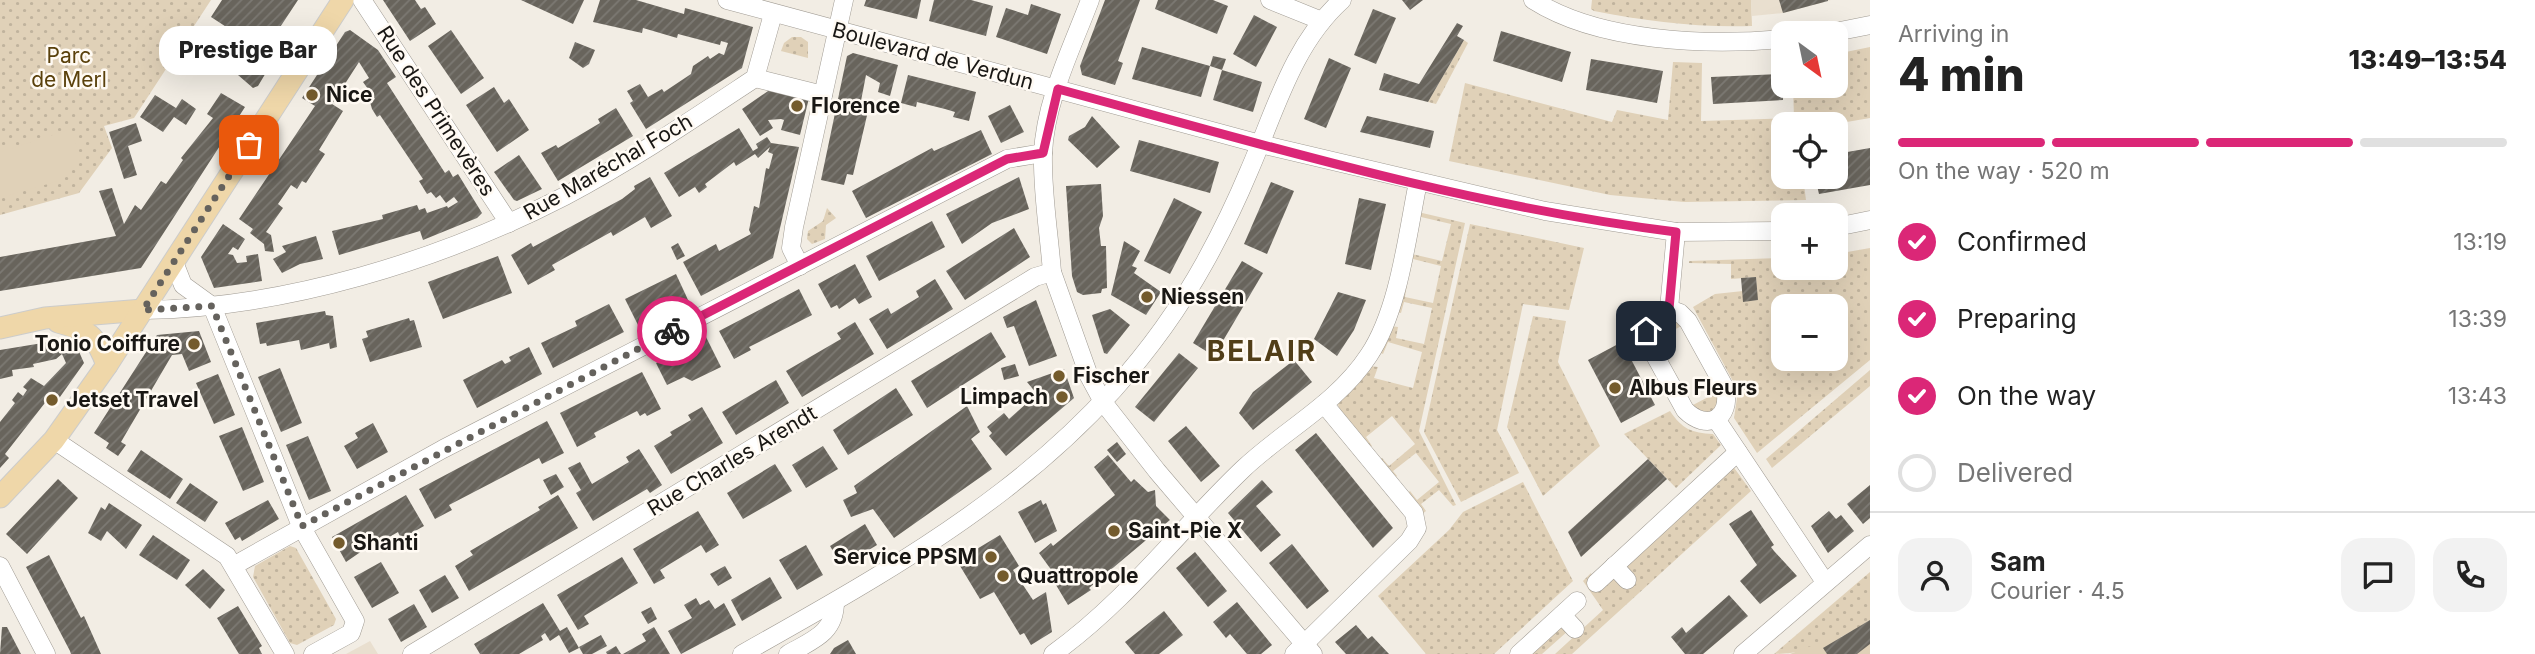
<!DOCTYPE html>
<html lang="en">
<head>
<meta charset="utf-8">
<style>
	body { margin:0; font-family:Inter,sans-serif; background:#f2f2f2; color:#222; height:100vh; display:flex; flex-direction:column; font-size:26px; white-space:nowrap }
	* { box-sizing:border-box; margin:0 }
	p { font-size:23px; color:#767676 }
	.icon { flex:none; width:38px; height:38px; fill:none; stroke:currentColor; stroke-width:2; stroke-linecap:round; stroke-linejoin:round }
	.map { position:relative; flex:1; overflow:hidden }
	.details { display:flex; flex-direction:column; background:#fff; width:665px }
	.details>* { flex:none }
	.needle { width:46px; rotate:147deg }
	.tools { position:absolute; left:1771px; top:21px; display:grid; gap:14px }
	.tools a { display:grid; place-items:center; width:77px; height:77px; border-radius:14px; background:#fff; box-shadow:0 7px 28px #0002; font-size:35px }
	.pin { position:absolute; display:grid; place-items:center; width:60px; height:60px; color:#fff; margin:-30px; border-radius:14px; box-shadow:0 4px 10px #0006 }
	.courier { position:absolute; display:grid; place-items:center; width:70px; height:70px; margin:-35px; border:5px solid #db2777; border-radius:50%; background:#fff; color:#222; box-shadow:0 2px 9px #0007 }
	.bubble { position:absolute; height:49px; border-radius:21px; background:#fff; box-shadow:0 7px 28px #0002; font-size:23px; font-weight:800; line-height:49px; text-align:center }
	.headline em { font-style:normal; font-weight:800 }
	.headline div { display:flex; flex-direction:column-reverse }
	.headline { display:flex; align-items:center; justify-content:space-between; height:119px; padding:0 28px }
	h1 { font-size:46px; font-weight:800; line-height:52px }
	.bar { display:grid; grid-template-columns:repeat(4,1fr); gap:10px 7px; align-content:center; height:84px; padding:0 28px }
	.bar i { height:9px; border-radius:5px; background:#e0e0e0 }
	.bar .selected { background:#db2777 }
	.bar p { grid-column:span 4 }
	.line { display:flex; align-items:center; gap:18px; padding:0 28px; border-top:2px solid #e0e0e0 }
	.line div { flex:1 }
	.round { display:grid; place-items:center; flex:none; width:74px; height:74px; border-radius:21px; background:#f2f2f2 }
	ol { padding:0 28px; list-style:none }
	li { display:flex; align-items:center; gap:21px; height:77px }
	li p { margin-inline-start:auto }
	li .icon { padding:7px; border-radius:50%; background:#db2777; color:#fff; stroke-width:4 }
	li:last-child { color:#767676 }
	li i { width:38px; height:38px; border:4px solid #e0e0e0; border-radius:50% }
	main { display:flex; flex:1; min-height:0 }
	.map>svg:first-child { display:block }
	.built { fill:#e9dfcf }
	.grass { fill:url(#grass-dots); fill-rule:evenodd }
	.garden { fill:#e0d1b8 }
	.building { fill:url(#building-hatch) }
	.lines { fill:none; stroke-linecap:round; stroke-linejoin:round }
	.minor-casing { stroke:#a09b93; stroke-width:19 }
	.major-casing { stroke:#cccccb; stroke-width:23 }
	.minor { stroke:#fff; stroke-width:18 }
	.major { stroke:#efd7a9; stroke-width:21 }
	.done { stroke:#65625d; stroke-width:7; stroke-dasharray:0 12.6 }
	.route { stroke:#db2777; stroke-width:9 }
	.poi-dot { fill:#745b2c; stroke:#fffaf3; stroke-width:2.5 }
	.labels { text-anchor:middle; stroke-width:5; stroke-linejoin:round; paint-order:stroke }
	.park-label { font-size:21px; fill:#5a410c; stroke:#fffaf3 }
	.street-label { font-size:21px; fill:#191714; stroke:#fffaf3 }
	.poi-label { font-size:21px; font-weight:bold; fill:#191714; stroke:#fffaf3; text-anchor:start }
	.district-label { font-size:28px; font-weight:bold; letter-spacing:2px; fill:#513e18; stroke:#fffaf3 }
</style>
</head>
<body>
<main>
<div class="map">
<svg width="1870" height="654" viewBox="0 0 1870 654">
	<defs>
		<pattern id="grass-dots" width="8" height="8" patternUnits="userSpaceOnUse" patternTransform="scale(1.75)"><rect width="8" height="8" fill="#e0d1b8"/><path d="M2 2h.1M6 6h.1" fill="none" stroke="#c0b39d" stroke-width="1.8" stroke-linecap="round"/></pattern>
		<pattern id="building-hatch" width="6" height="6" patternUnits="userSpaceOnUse" patternTransform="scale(1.75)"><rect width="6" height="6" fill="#68645c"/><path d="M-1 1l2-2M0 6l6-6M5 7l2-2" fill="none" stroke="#7c7973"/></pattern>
	</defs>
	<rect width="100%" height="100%" fill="#f2ede4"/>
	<g class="built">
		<path d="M1751,0H1831L1783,13L1752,16Z"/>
		<path d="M370,641L378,654H346L359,647Z"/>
	</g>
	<g class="grass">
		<path d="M0,0H211L134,118L104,126L112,148L79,193L0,215Z"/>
		<path d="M1592,0H1751L1752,26C1699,28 1646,21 1594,11L1591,9Z"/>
		<path d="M792,37H801L808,42V58L781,51L784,43Z"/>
		<path d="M1464,40L1468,43L1436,104L1428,102Z"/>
		<path d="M1870,47V118L1835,124H1783V177H1803L1806,200L1684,202L1610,195L1449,161L1465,83L1612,122L1617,110L1668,120L1673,62L1702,63L1701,121L1794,118L1793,86H1836V54Z"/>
		<path d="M827,208L836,218L826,225L825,239L812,244L807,239L808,231L823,221Z"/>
		<path d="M1418,212L1465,223L1419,431L1456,505L1453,506L1439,490L1421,504L1426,511L1422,514L1406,494L1410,491L1417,500L1439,482L1416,453L1393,471L1397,476L1394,479L1379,460L1382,458L1389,466L1415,444L1392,416L1366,437L1372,446L1369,449L1339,409L1338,404L1369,366L1378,367L1374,378L1413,388L1422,352L1388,342L1383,354L1378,352L1391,326L1398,327L1396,338L1424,344L1432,308L1404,302L1401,313L1395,312L1402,283L1407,284L1405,297L1433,303L1441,266L1413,259L1410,271L1405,269L1412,254L1442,261L1451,224L1421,217L1418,228Z"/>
		<path d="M1470,224L1584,248L1569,310L1523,304L1497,430L1519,473L1461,502L1424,432Z"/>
		<path d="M1870,248V360L1757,453L1734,418L1737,398L1735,385L1693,307L1715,294L1743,291L1744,301L1757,300L1756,277L1731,279V264L1689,263V261L1783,258V268H1836V254ZM1783,306H1836V359H1783Z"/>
		<path d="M1533,316L1566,321L1558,362L1600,446L1543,496L1507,427Z"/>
		<path d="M1672,316L1683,325L1656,340L1654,330L1660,318Z"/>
		<path d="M1870,370V386L1772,468L1766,459Z"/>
		<path d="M1718,392L1719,398L1715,409L1707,415L1691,406Z"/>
		<path d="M1670,411C1682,429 1692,433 1713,434L1721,445L1676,488L1624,434Z"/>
		<path d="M1732,465L1751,491L1572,654H1555L1603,610L1583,581L1591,573L1594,580Z"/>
		<path d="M1523,482L1573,581L1494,654H1426L1378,596L1449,530L1463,512Z"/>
		<path d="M290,546L296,548L336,619L334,625L297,645L290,643L253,577L255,566Z"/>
		<path d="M1870,572V620C1842,639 1808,654 1774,654Z"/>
		<path d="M1558,625L1569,630L1542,654H1526Z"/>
	</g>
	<g class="garden">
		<path d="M71,129L81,159L58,181L0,198V152Z"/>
		<path d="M1870,620V654H1790L1840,635L1842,639Z"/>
	</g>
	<g class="building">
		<path d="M222,0H298L259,59L270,66L258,86L253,88L238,75L246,63L250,65L255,56L229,39L234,32L211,17Z"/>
		<path d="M383,0H415L421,9L425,7L436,24L410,41Z"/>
		<path d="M521,0H584L573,24Z"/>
		<path d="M600,0H636L684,14L685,8L753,27L742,68L646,129L630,103L633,101L627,91L640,84L648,97L662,89L664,92L691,74L693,66L708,56L710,59L719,53L724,55L728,43L721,41L720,45L678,34L677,38L643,28L642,33L593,22Z"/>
		<path d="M866,0H921L917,19L864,6Z"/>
		<path d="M934,0H971L993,6L986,36L929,21Z"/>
		<path d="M1105,0H1140L1118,61L1123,63L1115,85L1082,75L1080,66Z"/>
		<path d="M1158,0H1213L1228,6L1217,34L1155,9Z"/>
		<path d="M1402,0H1423L1410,10Z"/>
		<path d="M1779,0H1828V1L1783,13Z"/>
		<path d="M1031,4L1061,14L1047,54L996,37L1006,8L1028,15Z"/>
		<path d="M1373,9L1396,18L1376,64L1354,55Z"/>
		<path d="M1254,15L1277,27L1256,67L1233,54Z"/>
		<path d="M1457,23L1463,26L1457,36L1464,40L1428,102L1379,90L1384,73L1419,84Z"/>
		<path d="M350,30L378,50L396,77L387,83L445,173L449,170L453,177L458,174L482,213L477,218L423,240L420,231L339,255L332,231L383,219L382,215L417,205L419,210L425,208L427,213L447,206L448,208L458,202L454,197L446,203L440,195L436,198L431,192L427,194L419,181L423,179L380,115L377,117L372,109L370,102L375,99L363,82L369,78L359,62L332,104L343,111L319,150L325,154L306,183L302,181L297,189L291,185L278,204L283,208L266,232L271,235L274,252L265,251L264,244L250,233L253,229L239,219L315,106L302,98L345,32Z"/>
		<path d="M451,30L484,78L461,94L428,46Z"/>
		<path d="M1501,31L1571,52L1562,82L1493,61Z"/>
		<path d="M575,42L595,50L589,64L583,68L569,58Z"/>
		<path d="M1142,47L1210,66L1201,97L1132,79Z"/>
		<path d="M853,53L898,65L890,96L878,92L880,83L866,75L860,106L869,107L853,175L847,174L844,185L821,180L847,56Z"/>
		<path d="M1213,56L1226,59L1222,70L1210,66Z"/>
		<path d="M1329,58L1351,68L1326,128L1304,119Z"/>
		<path d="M1591,59L1663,71L1657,103L1586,90Z"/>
		<path d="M1222,70L1262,82L1253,112L1213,100Z"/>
		<path d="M1782,74L1783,100L1713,104L1711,77Z"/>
		<path d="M908,75L976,92L969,121L953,117L955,112L945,109L917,102L916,107L901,103Z"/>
		<path d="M494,87L504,103L509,99L529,130L497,152L466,105Z"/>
		<path d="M771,89L809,98L800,135L781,130L784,120L781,119L768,120L773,128L760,136L742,109Z"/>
		<path d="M221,93L245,107L141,268L0,291V257L116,236L99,191L112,188L124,224L135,205L141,210L161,181L166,184L183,160L181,158L213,118L207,114Z"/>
		<path d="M155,95L176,108L182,99L196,109L186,125L174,117L163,132L140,117Z"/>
		<path d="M1010,105L1024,132L1001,143L988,116Z"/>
		<path d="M616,108L633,136L558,181L541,153L556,145L558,148L600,123L598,119Z"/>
		<path d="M1092,116L1120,147L1097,168L1068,140L1069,136L1085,127Z"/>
		<path d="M1367,116L1434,131L1430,148L1360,132Z"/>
		<path d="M136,123L142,141L128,146L137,175L124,179L109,132Z"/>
		<path d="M739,128L753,151L758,148L756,144L767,137L771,143L799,147L773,258L701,296L683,262L716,244L719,251L751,234L749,230L754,206L759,208L766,168L769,169L773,154L768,152L770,147L758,158L755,154L736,166L734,162L705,184L707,187L699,193L695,187L679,197L664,173Z"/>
		<path d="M981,130L992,154L866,218L852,191L932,148L934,151Z"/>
		<path d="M1139,140L1219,162L1210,193L1130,171Z"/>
		<path d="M1870,148V185L1819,194L1815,177H1836V154Z"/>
		<path d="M519,155L542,189L517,201L514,200L494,172Z"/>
		<path d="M650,177L672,216L651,228L645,217L613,236L611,232L552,265L555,270L528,285L511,255L531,243L533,247L622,199L635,189L634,186Z"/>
		<path d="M1019,177L1029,209L992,223L962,244L946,214Z"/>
		<path d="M1271,182L1294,191L1267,254L1244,244Z"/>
		<path d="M1101,184L1103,216L1099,228L1101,246H1106L1107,288L1102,289L1101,293L1083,295L1077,292L1072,276L1066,186Z"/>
		<path d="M1174,198L1202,212L1170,274L1144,261Z"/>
		<path d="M1359,198L1386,204L1371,270L1345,264Z"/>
		<path d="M932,221L945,247L879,281L866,256Z"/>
		<path d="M223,224L245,239L238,250L233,247L228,254L233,255L237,263L247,262L246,256L258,254L262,281L214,288L201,257Z"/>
		<path d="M1014,228L1030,257L965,300L946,271Z"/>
		<path d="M316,236L323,259L300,264L282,273L273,259L286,252L282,246Z"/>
		<path d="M1124,241L1140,251L1132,266L1137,268L1134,273L1161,292L1146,315L1111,295Z"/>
		<path d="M678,243L685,256L677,260L671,247Z"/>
		<path d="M498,256L512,293L443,319L428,282Z"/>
		<path d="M1242,261L1263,273L1214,356L1193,343Z"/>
		<path d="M855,264L872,297L859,304L855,298L839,309L837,305L831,308L818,284Z"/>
		<path d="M676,274L689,302L639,327L625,299Z"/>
		<path d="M1756,277L1758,300L1743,302L1741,278Z"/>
		<path d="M935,279L953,309L887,349L869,319L888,308L891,314L904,306L919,297L916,291Z"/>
		<path d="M799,289L812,315L749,347L751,350L734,359L719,331Z"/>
		<path d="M1338,292L1366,300L1354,330L1337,356L1314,339Z"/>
		<path d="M1036,300L1057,356L1029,366L1014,326L1007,328L1003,317Z"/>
		<path d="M609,304L624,332L553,368L541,343L577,326L575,321Z"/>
		<path d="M1110,309L1130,325L1107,354L1104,353L1092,315Z"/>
		<path d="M325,311L326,315L333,316L337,347L330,349L329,343L301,350L299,340L267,346L266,343L260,344L256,323Z"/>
		<path d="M409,318L410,321L414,320L422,347L370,362L362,339L368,337L366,331Z"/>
		<path d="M855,322L874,354L802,397L786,371L841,339L837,333Z"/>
		<path d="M199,331L211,362L189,371L182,354L172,355L121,442L126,445L118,456L106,448L109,443L94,433L157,335Z"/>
		<path d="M991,332L1006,357L927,408L911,381Z"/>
		<path d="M706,337L721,367L692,381L684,377L667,385L656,363Z"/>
		<path d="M73,338L84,363L55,404L48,399L5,454L9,458L0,468V422L15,403L12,400L18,392L23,396L27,390L23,387L31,378L44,386L66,363L62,354L56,359L33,364L34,367L12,370L13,376L0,379V350Z"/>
		<path d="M1622,342L1655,405L1621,423L1588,360Z"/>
		<path d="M529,347L542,374L477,408L463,380L502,360L505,364L511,361L509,357Z"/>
		<path d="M1179,353L1198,368L1154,422L1135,407Z"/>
		<path d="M1294,360L1312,382L1253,430L1239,413L1253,392Z"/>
		<path d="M1015,364L1019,376L1004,380L1001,368Z"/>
		<path d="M280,368L302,423L281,432L258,377Z"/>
		<path d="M1064,369L1074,398L1006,456L989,436L992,433L987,427L1004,413L1009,419L1037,394L1027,382Z"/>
		<path d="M642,372L661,409L647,416L645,413L640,416L637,411L594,433L596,437L577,447L560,413Z"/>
		<path d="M218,374L235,415L214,424L196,383Z"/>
		<path d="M776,380L789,403L736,435L722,412Z"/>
		<path d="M896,388L913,415L848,455L833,430Z"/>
		<path d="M967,406L980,432L971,439L992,469L894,538L873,509L851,517L843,500L857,493L854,486Z"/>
		<path d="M702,407L723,443L671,474L654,446L672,435L670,432L691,420L688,415Z"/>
		<path d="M547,421L564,453L542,464L539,458L449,505L452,510L435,519L419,489Z"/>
		<path d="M373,423L388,452L357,469L344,446L358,438L355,433Z"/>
		<path d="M1186,426L1220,466L1201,482L1168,441Z"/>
		<path d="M242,427L264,482L243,491L219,436Z"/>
		<path d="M1316,433L1393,528L1373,548L1295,450Z"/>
		<path d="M308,436L331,491L309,500L286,445Z"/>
		<path d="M1117,442L1126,454L1117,462L1107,450Z"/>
		<path d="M823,446L838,469L806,488L792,465Z"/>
		<path d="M639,449L662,485L650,493L647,489L593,521L576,493L581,490L568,468L580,462L592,484L629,462L626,457Z"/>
		<path d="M141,450L183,479L170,499L127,471Z"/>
		<path d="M1108,455L1131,482L1134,479L1148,492L1155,490L1156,506L1170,520L1089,588L1091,590L1068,605L1056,585L1060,582L1039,553L1051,543L1053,546L1115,495L1094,467Z"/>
		<path d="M1648,459L1667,479L1581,557L1568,532Z"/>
		<path d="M775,464L792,491L743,519L727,493Z"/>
		<path d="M556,474L564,487L551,495L543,480Z"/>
		<path d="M58,479L78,498L27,554L6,534Z"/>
		<path d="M1262,480L1273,492L1256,506L1281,535L1261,552L1228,513Z"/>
		<path d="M190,483L218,502L205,522L176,503Z"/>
		<path d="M1870,485V518L1863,524L1847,504Z"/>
		<path d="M406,495L424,526L401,539L398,532L377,544L375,542L346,562L332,537Z"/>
		<path d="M558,495L578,528L469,591L455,566L473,555L470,551L540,510L538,507Z"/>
		<path d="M268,500L279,519L242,541L240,537L235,540L225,523Z"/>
		<path d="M1041,500L1043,505L1046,503L1057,531L1035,543L1018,512Z"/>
		<path d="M109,503L142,525L126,549L107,531L101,541L88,533L101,507L105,510Z"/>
		<path d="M1751,510L1774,545L1771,547L1774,551L1797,576L1760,604L1740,581L1757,565L1729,524Z"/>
		<path d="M698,511L719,545L706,553L701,545L660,570L665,578L654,584L633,549Z"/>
		<path d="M1829,511L1836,519L1841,515L1854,531L1828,553L1811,526Z"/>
		<path d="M865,524L877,545L842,566L830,546Z"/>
		<path d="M153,535L190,560L177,580L139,555Z"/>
		<path d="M1000,535L1019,566L1013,570L1033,600L1046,592L1052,632L1031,645L1024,633L1020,635L994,592L980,599L957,561Z"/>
		<path d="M1292,544L1329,591L1307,609L1269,563Z"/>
		<path d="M806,545L823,575L797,590L779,560Z"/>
		<path d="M1195,552L1227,591L1208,607L1176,568Z"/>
		<path d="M49,555L81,618L84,616L101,654H71L70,651L26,567Z"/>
		<path d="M622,557L638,583L584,616L589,624L578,630L557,595Z"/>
		<path d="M381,562L399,593L372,608L354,577Z"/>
		<path d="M725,566L732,578L718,586L710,574Z"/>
		<path d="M203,569L225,590L210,609L185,585Z"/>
		<path d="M445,575L459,598L432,613L419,590Z"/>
		<path d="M770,577L782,598L742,621L731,600Z"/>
		<path d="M1729,595L1748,616L1703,654H1685L1671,637L1682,627L1686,633Z"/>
		<path d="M696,598L700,605L709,600L715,609L724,603L736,625L681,654L668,631L692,618L684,605Z"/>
		<path d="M1237,602L1272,645L1261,654H1247L1230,634L1226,638L1213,622Z"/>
		<path d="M543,603L560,631L567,627L579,648L569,653L559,635L550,641L545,633L541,636L543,640L519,654H480L474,644Z"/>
		<path d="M414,604L427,627L401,642L388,619Z"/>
		<path d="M238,606L262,646L259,648L262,654H239L217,618Z"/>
		<path d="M651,607L657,619L648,624L641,612Z"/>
		<path d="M1164,611L1183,635L1159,654H1135L1125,642Z"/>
		<path d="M1870,620V644L1857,654H1827L1823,648Z"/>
		<path d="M1356,625L1368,639L1372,636L1389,654H1346L1335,642Z"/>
		<path d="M2,627H7L21,654H0Z"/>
		<path d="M654,627L670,654H623L646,641L642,634Z"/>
		<path d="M601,635L607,646L592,654H583L579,647Z"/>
		<path d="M848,640L856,654H830L834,648Z"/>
		<path d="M616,646L621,654H607L606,652Z"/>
	</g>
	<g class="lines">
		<g class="minor-casing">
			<g id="minor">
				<path d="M362,0L509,223"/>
				<path d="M727,0L1260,144L1545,211L1676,232L1783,231"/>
				<path d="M1090,0C1072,48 1045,101 1043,154C1042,192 1049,233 1052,272L1089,376L1103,402L1157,471L1313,654"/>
				<path d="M1270,0L1322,21"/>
				<path d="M1533,0C1599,42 1707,46 1783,39"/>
				<path d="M1830,33L1870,25"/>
				<path d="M755,78L823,95"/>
				<path d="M1836,227L1870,220"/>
				<path d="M174,262L183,285L212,306"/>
				<path d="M800,266L791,248L794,227L844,0"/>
				<path d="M212,306L301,526L355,621L351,633L313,654"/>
				<path d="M1669,309L1680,313L1688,321L1725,388C1732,419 1707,432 1685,410L1648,343C1644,324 1651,314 1669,309Z"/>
				<path d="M1669,309L1676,232"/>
				<path d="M143,310C285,308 439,261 565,196C631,161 693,119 755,78L773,14"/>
				<path d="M1716,419L1825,582"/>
				<path d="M54,440L227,556L285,654"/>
				<path d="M235,565L443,449L1007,159L1043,153"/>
				<path d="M0,566L46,654"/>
				<path d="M1614,566L1627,580"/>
				<path d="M1596,583L1738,452"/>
				<path d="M1562,615L1575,629"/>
				<path d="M412,654L1035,277L1052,272"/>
				<path d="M742,654C926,551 1099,453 1205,262C1221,233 1236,202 1249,171C1275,112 1292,45 1342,0"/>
				<path d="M788,654C813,640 835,633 835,602"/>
				<path d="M1053,654C1127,601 1179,530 1243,469C1284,430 1337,404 1369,355C1399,310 1407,236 1418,182"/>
				<path d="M1294,654L1409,541L1417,528L1414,513L1324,404"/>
				<path d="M1519,654L1577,601"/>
				<path d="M1743,654L1870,545"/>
			</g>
		</g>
		<g class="major-casing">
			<g id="major">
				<path d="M58,322C88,330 96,335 107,365"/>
				<path d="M0,328L45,318L143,310"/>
				<path d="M0,497L54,440L107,365L343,0"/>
			</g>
		</g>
		<use href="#minor" class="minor"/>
		<use href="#major" class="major"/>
	</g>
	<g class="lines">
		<path class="done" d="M249,145L143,310L212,306L302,526L672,331"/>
		<path class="route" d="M672,331L1007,159L1043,153L1058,89C1261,144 1466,206 1676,232L1669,309C1655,313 1650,318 1646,331"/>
	</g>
	<g class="poi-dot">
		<circle cx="312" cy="95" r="7"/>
		<circle cx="797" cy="106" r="7"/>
		<circle cx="1147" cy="297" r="7"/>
		<circle cx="194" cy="344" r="7"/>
		<circle cx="1059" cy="376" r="7"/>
		<circle cx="1615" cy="388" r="7"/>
		<circle cx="1062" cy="397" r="7"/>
		<circle cx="52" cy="400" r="7"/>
		<circle cx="1114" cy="531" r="7"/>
		<circle cx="339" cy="543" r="7"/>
		<circle cx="991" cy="557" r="7"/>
		<circle cx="1003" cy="576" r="7"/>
	</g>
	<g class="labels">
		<g class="park-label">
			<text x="69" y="63">Parc<tspan x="69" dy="24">de Merl</tspan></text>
		</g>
		<g class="street-label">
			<text transform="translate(933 56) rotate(15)" y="7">Boulevard de Verdun</text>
			<text transform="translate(436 111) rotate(57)" y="7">Rue des Primevères</text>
			<text transform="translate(608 167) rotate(-30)" y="7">Rue Maréchal Foch</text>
			<text transform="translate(732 461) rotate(-31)" y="7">Rue Charles Arendt</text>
		</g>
		<g class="poi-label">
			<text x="326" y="102">Nice</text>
			<text x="811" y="113">Florence</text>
			<text x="1161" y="304">Niessen</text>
			<text x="180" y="351" text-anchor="end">Tonio Coiffure</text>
			<text x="1073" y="383">Fischer</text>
			<text x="1629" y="395">Albus Fleurs</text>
			<text x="1048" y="404" text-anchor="end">Limpach</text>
			<text x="66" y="407">Jetset Travel</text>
			<text x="1128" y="538">Saint-Pie X</text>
			<text x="353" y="550">Shanti</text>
			<text x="977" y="564" text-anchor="end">Service PPSM</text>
			<text x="1017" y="583">Quattropole</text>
		</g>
		<g class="district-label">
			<text x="1262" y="361">BELAIR</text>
		</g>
	</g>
</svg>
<div class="tools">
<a><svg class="needle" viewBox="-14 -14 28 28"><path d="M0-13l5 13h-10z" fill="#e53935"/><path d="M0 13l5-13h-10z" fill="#767676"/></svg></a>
<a><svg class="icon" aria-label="locate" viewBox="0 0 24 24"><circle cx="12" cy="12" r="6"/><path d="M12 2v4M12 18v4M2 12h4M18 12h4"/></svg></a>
<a>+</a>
<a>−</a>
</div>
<div class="pin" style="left:249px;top:145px;background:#ea580c"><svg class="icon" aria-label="bag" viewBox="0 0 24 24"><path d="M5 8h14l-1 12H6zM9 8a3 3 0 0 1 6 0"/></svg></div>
<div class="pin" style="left:1646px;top:331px;background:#1f2937"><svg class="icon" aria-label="home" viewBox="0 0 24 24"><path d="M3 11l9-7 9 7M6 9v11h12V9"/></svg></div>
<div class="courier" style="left:672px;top:331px"><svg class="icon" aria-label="bike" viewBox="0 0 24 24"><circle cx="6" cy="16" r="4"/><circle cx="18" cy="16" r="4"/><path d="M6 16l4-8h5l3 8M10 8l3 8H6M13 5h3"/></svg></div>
<div class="bubble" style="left:159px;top:26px;width:178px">Prestige Bar</div>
</div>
<section class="details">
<div class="headline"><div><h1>4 min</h1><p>Arriving in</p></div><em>13:49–13:54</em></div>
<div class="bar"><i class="selected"></i><i class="selected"></i><i class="selected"></i><i></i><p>On the way · 520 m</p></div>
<ol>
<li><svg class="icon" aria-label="check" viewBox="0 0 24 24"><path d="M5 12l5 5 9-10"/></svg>Confirmed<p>13:19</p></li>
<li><svg class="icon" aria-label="check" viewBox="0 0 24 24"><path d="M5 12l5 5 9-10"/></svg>Preparing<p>13:39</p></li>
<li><svg class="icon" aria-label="check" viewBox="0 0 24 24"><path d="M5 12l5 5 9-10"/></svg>On the way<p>13:43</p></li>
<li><i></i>Delivered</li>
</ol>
<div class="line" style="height:126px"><a class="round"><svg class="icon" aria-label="person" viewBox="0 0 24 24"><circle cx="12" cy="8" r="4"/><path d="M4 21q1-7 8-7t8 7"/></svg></a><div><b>Sam</b><p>Courier · 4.5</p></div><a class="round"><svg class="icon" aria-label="chat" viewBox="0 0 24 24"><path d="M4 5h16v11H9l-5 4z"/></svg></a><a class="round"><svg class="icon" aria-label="phone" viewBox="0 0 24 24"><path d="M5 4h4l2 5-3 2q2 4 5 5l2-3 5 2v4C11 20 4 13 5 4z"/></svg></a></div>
</section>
</main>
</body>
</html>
